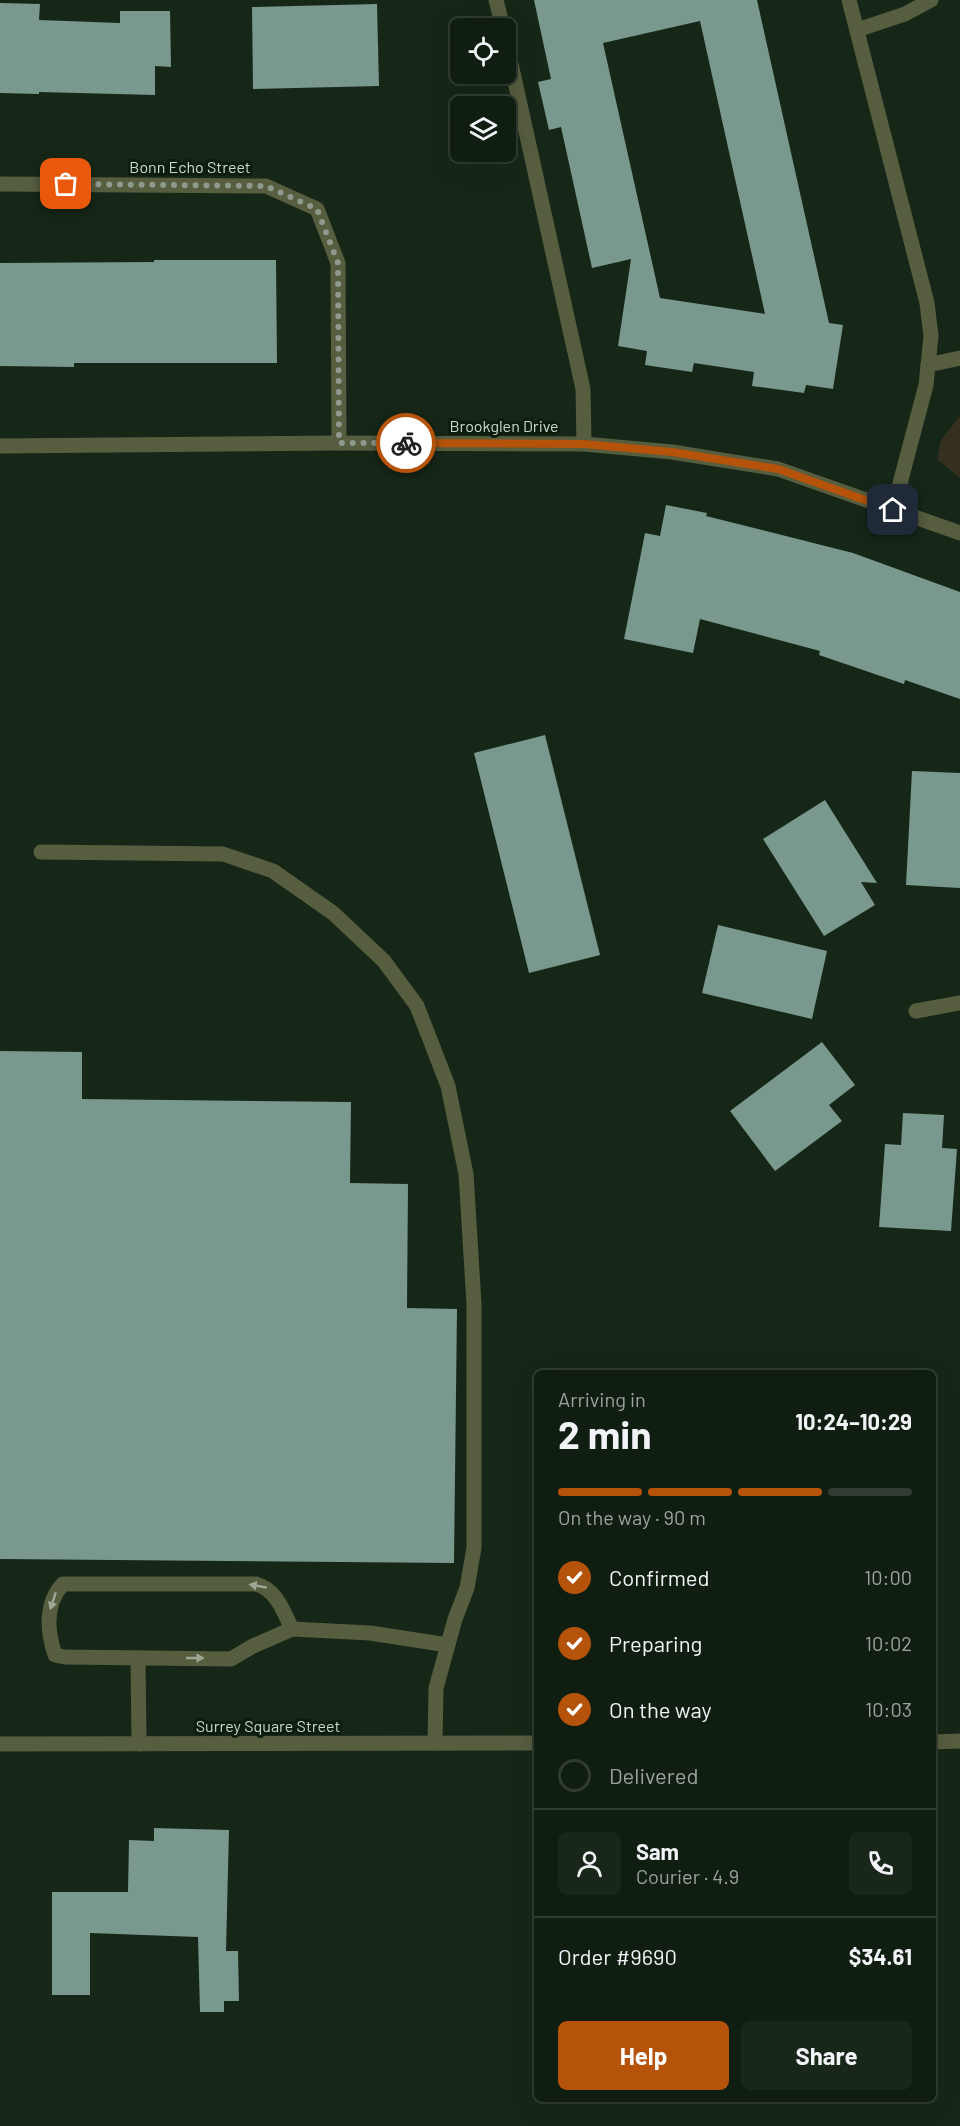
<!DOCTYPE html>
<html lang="en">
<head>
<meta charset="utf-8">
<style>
	body { margin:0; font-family:Barlow,sans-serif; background:#19261a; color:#f1f3f6; height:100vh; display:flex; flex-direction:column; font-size:22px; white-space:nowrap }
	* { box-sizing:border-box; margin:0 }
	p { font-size:20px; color:#9ca29f }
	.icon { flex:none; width:33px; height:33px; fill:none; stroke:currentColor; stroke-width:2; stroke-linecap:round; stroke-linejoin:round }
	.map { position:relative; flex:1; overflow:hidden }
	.details { position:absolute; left:534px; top:1370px; width:402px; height:732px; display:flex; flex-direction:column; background:#101d11; border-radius:9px; box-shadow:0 6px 24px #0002,0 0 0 2px #303b31 }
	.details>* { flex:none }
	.controls { position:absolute; left:450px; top:18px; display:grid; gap:12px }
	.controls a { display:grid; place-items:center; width:66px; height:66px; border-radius:9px; background:#101d11; box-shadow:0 6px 24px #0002,0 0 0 2px #303b31; font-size:30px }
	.pin { position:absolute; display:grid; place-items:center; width:51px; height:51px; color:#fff; margin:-26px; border-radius:12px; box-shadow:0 3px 9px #0006 }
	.courier { position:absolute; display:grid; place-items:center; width:60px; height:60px; margin:-30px; border:4px solid #b45309; border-radius:50%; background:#fff; color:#222; box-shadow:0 2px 8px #0007 }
	.head em { font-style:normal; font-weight:700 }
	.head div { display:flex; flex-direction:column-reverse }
	.head { display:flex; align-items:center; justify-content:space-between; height:102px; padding:0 24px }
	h1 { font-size:39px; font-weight:700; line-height:45px }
	.bar { display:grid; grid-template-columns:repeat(4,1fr); gap:9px 6px; align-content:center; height:72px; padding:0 24px }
	.bar i { height:8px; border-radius:4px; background:#303b31 }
	.bar .selected { background:#b45309 }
	.bar p { grid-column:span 4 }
	.line { display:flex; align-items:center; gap:15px; padding:0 24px; border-top:2px solid #303b31 }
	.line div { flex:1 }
	.round { display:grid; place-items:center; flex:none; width:63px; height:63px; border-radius:9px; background:#19261a }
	ol { padding:0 24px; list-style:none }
	li { display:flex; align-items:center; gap:18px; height:66px }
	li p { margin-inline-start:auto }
	li .icon { padding:6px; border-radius:50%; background:#b45309; color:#fff; stroke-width:4 }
	li:last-child { color:#9ca29f }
	li i { width:33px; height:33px; border:3px solid #303b31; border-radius:50% }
	.button { display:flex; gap:12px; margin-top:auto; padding:12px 24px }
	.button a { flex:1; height:69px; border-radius:9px; background:#b45309; color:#fff; font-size:24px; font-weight:700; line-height:69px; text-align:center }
	.button a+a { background:#19261a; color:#f1f3f6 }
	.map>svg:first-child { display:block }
	.green { fill:#363020 }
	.building { fill:#79988e; fill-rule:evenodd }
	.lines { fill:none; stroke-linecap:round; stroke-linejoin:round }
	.service { stroke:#575d3f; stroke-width:15 }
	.minor { stroke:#575d3f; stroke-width:15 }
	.tertiary { stroke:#575d3f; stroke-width:15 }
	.oneway { fill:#9ea794 }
	.done { stroke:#8d9a8d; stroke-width:6; stroke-dasharray:0 10.8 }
	.route { stroke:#b45309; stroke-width:8 }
	.labels { text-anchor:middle; stroke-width:6; stroke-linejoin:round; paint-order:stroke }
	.street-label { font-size:16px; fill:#cdd8cd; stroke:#0d1d0d }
</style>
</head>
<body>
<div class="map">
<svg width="960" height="2126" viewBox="0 0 960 2126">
	<rect width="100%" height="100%" fill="#162717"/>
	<path class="green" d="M960,416V478L937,459L941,440Z"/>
	<g class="building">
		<path d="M534,0H757L829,323L843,325L833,389L806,385L804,393L752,386L754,372L694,363L692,372L645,365L647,351L618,346L631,259L592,268L561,127L549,130L538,82L551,79ZM700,21L765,314L660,298L603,43Z"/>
		<path d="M0,3L40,4L39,20L120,23V11H170L171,67L155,66V95L39,92V94L0,93Z"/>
		<path d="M377,4L379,86L253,89L252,7Z"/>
		<path d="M154,260H276L277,363H74V367L0,366V263L154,262Z"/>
		<path d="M666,505L707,513L706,516L853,553L960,592V699L905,680L904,684L819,655L820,651L700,619L693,653L624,639L645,533L660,536Z"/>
		<path d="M545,735L600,955L529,973L474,753Z"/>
		<path d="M912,771L960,773V888L906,885Z"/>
		<path d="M825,800L877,883L861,882L875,905L824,936L763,839Z"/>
		<path d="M718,925L827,951L812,1019L702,993Z"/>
		<path d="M822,1042L855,1085L829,1105L842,1121L775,1171L730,1111Z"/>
		<path d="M0,1051L82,1052V1099L351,1102L350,1183L408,1184L407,1308L457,1309L454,1563L0,1559Z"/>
		<path d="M903,1113L944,1115L942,1148L957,1149L951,1231L879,1227L885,1144L901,1145Z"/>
		<path d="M154,1828L229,1830L226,1951H238L239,2001H224V2012H200L198,1937L90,1933V1995H52V1892H128L129,1840L154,1841Z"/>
	</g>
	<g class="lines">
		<g class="service">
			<path d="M41,852L223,854L273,871L333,913L384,961L417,1006L448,1086L466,1174L474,1304V1548L467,1588L455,1619L436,1688L435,1743"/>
			<path d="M292,1629C283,1611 277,1590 256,1584H63C45,1603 47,1631 55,1655L65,1657L231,1659L253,1646L292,1629L370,1633L448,1645"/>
			<path d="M138,1658L139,1744"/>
		</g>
		<g class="minor">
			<path d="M496,0L503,28"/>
			<path d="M849,0L927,303L931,336L926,385L893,510"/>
			<path d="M857,30L905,14L931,0"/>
			<path d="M506,41L583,389L584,444"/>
			<path d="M0,184L266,186L317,209L338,263L339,443"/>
			<path d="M928,365L960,358"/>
			<path d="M916,1011L960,1003"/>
			<path d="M933,1742L960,1741"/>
			<path d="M0,1744L537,1743"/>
		</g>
		<path class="tertiary" d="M0,446L339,443L584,444L672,452L778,469L960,533"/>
	</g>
	<defs><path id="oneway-solid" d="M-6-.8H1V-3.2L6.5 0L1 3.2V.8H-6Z" transform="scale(1.5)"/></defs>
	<g class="oneway">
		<use href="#oneway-solid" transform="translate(258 1586) rotate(-170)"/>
		<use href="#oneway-solid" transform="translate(53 1601) rotate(108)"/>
		<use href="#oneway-solid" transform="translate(195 1658)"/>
	</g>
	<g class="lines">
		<path class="done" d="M66,184L266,186L317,209L338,263L339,443H406"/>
		<path class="route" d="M406,443L584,444L672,452L778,469L893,510"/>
	</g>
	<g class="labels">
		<g class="street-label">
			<text x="190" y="173">Bonn Echo Street</text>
			<text x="504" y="432">Brookglen Drive</text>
			<text x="268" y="1732">Surrey Square Street</text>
		</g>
	</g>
</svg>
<div class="controls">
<a><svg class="icon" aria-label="locate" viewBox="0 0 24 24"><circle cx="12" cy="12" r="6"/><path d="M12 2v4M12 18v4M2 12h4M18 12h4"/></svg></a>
<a><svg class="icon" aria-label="layers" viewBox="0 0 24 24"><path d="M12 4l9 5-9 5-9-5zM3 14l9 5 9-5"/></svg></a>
</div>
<div class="pin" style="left:66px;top:184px;background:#ea580c"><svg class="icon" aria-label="bag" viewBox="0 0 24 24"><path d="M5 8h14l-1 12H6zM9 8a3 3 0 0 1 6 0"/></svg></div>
<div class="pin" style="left:893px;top:510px;background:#1f2937"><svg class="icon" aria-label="home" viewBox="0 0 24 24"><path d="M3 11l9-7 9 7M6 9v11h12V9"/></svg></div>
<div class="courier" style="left:406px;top:443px"><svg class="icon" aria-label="bike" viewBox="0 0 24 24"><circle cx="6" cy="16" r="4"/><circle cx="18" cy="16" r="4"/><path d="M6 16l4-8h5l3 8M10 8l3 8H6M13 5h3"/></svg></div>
<section class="details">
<div class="head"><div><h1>2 min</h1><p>Arriving in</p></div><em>10:24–10:29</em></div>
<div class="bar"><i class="selected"></i><i class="selected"></i><i class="selected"></i><i></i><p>On the way · 90 m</p></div>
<ol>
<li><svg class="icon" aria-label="check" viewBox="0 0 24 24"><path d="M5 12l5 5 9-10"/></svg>Confirmed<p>10:00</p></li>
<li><svg class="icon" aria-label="check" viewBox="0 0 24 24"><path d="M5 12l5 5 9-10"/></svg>Preparing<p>10:02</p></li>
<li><svg class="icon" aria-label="check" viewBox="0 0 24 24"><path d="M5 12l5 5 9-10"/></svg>On the way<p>10:03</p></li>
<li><i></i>Delivered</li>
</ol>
<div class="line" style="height:108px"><a class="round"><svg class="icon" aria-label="person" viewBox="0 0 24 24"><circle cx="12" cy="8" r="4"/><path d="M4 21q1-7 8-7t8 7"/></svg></a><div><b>Sam</b><p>Courier · 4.9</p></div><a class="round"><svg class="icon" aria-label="phone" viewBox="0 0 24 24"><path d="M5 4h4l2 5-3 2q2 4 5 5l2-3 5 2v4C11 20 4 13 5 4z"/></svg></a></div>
<div class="line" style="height:78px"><div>Order #9690</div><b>$34.61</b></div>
<div class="button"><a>Help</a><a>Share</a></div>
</section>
</div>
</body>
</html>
